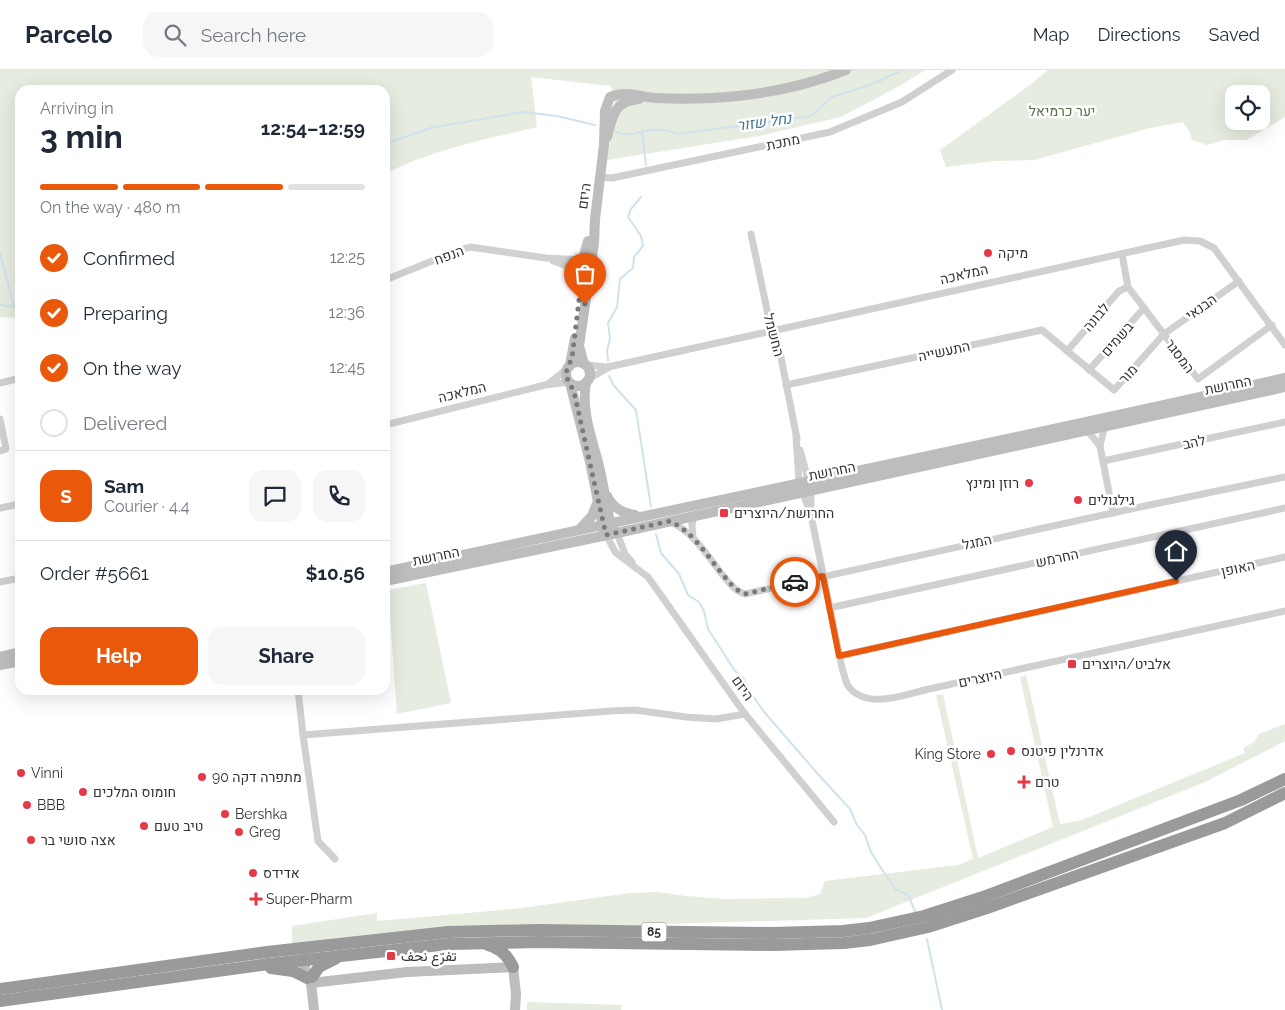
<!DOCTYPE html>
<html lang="en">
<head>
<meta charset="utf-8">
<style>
	body { margin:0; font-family:Raleway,Vazirmatn,Heebo,sans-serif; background:#f6f6f7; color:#1f2937; height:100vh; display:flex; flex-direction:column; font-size:19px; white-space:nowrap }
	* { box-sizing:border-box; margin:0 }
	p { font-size:16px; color:#747a83 }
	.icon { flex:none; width:28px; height:28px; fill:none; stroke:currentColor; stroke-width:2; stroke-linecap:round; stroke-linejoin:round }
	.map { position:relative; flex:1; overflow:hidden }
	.sheet { position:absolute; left:15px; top:15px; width:375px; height:610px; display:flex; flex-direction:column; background:#fff; border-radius:15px; box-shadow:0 5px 20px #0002 }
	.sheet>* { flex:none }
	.tools { position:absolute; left:1225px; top:15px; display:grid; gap:10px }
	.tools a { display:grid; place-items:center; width:45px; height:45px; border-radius:10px; background:#fff; box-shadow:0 5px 20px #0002; font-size:25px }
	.pin { position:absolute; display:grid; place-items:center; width:42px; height:42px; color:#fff; margin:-51px -21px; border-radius:50% 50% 50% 0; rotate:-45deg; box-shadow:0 0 5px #0007 }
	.pin .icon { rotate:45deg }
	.courier { position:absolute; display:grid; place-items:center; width:50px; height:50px; margin:-25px; border:4px solid #ea580c; border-radius:50%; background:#fff; color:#222; box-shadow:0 1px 6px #0007 }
	.head em { font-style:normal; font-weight:700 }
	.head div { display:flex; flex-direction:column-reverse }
	.head { display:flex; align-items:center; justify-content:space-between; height:85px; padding:0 25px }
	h1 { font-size:32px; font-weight:700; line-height:38px }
	.bar { display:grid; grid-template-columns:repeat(4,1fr); gap:8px 5px; align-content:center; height:60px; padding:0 25px }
	.bar i { height:6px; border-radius:4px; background:#e0e1e3 }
	.bar .selected { background:#ea580c }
	.bar p { grid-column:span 4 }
	.line { display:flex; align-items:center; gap:12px; padding:0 25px; border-top:1px solid #e0e1e3 }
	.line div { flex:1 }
	.round { display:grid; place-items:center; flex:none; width:52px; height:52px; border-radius:15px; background:#f6f6f7 }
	ol { padding:0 25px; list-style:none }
	li { display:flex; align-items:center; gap:15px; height:55px }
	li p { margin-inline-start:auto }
	li .icon { padding:5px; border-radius:50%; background:#ea580c; color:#fff; stroke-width:4 }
	li:last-child { color:#747a83 }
	li i { width:28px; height:28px; border:2px solid #e0e1e3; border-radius:50% }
	.primary-button { display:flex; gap:10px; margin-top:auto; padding:10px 25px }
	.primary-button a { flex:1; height:58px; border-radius:15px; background:#ea580c; color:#fff; font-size:20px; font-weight:700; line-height:58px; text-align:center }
	.primary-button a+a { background:#f6f6f7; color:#1f2937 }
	header { display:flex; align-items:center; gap:30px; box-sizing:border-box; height:70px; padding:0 25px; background:#fff; border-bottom:1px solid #e0e1e3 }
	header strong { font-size:24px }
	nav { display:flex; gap:28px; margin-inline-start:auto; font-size:18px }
	.search { width:350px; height:45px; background:#f6f6f7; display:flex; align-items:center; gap:12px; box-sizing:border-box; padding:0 18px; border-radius:15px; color:#747a83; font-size:19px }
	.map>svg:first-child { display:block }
	.green { fill:#e6ecdf; fill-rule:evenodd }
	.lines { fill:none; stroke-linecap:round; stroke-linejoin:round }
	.stream { stroke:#cfe2ee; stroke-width:2 }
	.street { stroke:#d0d0d0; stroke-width:7 }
	.secondary { stroke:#bdbdbd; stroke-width:10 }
	.highway { stroke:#9a9a9a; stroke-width:12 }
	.done { stroke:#7a7a7a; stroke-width:5; stroke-dasharray:0 9 }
	.route { stroke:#ea580c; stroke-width:6 }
	.poi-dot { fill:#e63946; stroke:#fff; stroke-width:2 }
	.labels { text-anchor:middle; stroke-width:5; stroke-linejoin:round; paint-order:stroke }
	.shield { fill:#fff; stroke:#707070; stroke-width:1 }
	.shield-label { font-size:12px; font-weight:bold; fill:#333 }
	.park-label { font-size:14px; fill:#56703f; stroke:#fff }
	.street-label { font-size:14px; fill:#333; stroke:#fff }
	.poi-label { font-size:14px; fill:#333; stroke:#fff; text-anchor:start }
	.water-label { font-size:15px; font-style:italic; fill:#3f7597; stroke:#fff }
</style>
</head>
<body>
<header>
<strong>Parcelo</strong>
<div class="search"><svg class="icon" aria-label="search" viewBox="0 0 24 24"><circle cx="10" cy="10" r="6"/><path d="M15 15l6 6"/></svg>Search here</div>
<nav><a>Map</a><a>Directions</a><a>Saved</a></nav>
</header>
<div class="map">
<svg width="1285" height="940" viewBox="0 0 1285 940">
	<rect width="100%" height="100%" fill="#fff"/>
	<g class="green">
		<path d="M0,0H925L903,14L841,47L759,66L607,90L615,34L611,16L531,7L537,57C487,69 431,80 385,104V20H20V248L0,247Z"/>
		<path d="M1048,0H1285V47L1247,70H1224L1207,75L1192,70L1189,61L1183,52L1150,58L1034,90L994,91L946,97L940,80L1030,15ZM1234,24H1261V51H1234Z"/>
		<path d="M426,513L451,633L397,644L388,520Z"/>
		<path d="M1026,605L1060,754L1082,750L1245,683L1243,678L1254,672L1259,664L1285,654V671L1205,712L866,848L569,857L292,876V856L377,843V851L514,839L630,823L658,822L686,826L724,829L807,828L820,824L825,811L958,795L973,789L936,625L943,624L978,788L1053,757L1020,607Z"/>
		<path d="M527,932L622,935L621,940H527Z"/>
	</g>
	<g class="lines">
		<g class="stream">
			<path d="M616,62C630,68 638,61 652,60C661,59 669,61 677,64L811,46L832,27L870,15L903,0"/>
			<path d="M642,62L646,95"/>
			<path d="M385,74L430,58L523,42L557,46L595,55"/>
			<path d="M0,183L14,237"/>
			<path d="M0,235L14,237L20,235"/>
			<path d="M608,291L607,281L610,269L608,253L617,237L620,209L633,198L634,187L643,176L641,166L628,147L631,139L641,127"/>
			<path d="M609,306L614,316L636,340L651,437"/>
			<path d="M656,464L661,483L679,504L688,525L699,532L704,541L708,559L735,601L743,608L752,625L765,643L817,703L850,739L857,755L865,765L871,782L883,801L895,819L908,825L915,841"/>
			<path d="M927,869L942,940"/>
		</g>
		<g class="street">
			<path d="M600,107L612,108L830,62L902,32L952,0"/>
			<path d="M751,164L770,254L777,267L797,369"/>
			<path d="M1122,184L1128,217L1198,309L1272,255"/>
			<path d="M553,191L573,198L582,207"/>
			<path d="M385,210L457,181L470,177L546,188L585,190"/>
			<path d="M1067,281L1119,221L1128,217"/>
			<path d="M586,295L608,297L1184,170L1200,171L1214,178L1285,275"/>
			<path d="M1089,300L1144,238"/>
			<path d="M588,309L608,298"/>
			<path d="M0,313L20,308"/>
			<path d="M548,314L567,299"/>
			<path d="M786,315L1042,260L1114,320L1164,264L1239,211"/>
			<path d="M0,349L6,379L0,381"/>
			<path d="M385,355L545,315L569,312"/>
			<path d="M1105,355L1100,376L1113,443"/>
			<path d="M1086,359L1100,376"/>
			<path d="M796,366L799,412L811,445L842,598C844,603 845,611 848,616C867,641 906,624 929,619L1285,541"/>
			<path d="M800,380L811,420V440"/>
			<path d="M1103,391L1285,352"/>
			<path d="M0,438L20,434"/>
			<path d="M671,452C693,462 707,485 721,503C728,511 734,521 745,524L1121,441L1285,407"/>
			<path d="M617,463L625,484L632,492"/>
			<path d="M606,465L616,483L648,507L745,644L834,752"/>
			<path d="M693,468L692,454L695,445"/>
			<path d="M0,512L20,508"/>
			<path d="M829,538L1285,438"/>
			<path d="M839,586L1285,487"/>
			<path d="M298,620L303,665L611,641L635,640L686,647L716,649L745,644"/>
			<path d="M303,665L318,771L335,789"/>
		</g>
		<g class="secondary">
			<path d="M607,67C613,45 614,31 639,29"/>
			<path d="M581,209L583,189L588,171"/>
			<circle cx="578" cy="304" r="12"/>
			<path d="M584,294L579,276L594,173L595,149L604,75L605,41L610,27C625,20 641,27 656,28C674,29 692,29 710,28C756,26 803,17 846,0"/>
			<path d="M570,296L575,268"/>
			<path d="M586,312C581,340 591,366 598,392C603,412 606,432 610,452L613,457"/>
			<path d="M570,313L590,392L604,461"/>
			<path d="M607,426C613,438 622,443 635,445"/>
			<path d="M581,458L592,446L598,431"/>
			<path d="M385,502C685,436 986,376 1285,308"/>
			<path d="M385,511L617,463L1285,317"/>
			<path d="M0,587L20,582"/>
			<path d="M0,595L20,591"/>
			<path d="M305,883V899L307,908L311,913L314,940"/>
			<path d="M311,913L407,902L513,897L516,924L515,940"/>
		</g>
		<g class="highway">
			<path d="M488,875C501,879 507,885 513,897"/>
			<path d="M271,898L293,901L307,908"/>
			<path d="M312,907L319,897L335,889"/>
			<path d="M0,919L267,882L448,862L538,860L773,863L843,861L869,858L924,846L983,827L1241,730L1285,709"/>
			<path d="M0,931L269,894L449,874L538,872L773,875L844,873L870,870L928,857L987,838L1225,753L1285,723"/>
		</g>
	</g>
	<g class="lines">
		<path class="done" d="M585,234L590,193L584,189L572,288L567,299L566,306L574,322L606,465L670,451C691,461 705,482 719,500C727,509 734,520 745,524L795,512"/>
		<path class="route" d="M795,512L823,506L839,586L1176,511"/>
	</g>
	<g class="poi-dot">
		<circle cx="988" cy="183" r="5"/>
		<circle cx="1029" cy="413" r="5"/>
		<circle cx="1078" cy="430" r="5"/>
		<rect x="719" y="438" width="10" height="10" rx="2.5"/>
		<rect x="1067" y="589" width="10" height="10" rx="2.5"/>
		<circle cx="1011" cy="681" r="5"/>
		<circle cx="991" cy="684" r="5"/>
		<circle cx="21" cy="703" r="5"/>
		<circle cx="202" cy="707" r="5"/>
		<path d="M1021.5 704.5h5v5h5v5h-5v5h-5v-5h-5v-5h5z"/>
		<circle cx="83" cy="722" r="5"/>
		<circle cx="27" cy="735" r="5"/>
		<circle cx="225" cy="744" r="5"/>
		<circle cx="144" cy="756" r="5"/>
		<circle cx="239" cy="762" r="5"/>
		<circle cx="31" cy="770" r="5"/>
		<circle cx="253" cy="803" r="5"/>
		<path d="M253.5 821.5h5v5h5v5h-5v5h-5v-5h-5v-5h5z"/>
		<rect x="386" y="881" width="10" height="10" rx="2.5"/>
	</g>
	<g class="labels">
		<rect class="shield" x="641.5" y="852.5" width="25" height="19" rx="4"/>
		<g class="shield-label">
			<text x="654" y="866">85</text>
		</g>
		<g class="park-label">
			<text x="1062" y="46">יער כרמיאל</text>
		</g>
		<g class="street-label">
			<text transform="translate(783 72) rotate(-12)" y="5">מתכת</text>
			<text transform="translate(584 126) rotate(-82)" y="5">היזם</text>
			<text transform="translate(449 185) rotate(-20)" y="5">הנפח</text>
			<text transform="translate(964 204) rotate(-13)" y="5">המלאכה</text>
			<text transform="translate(1201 237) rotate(-35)" y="5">הבנאי</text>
			<text transform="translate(1096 247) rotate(-50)" y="5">לבונה</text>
			<text transform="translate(774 265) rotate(75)" y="5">החשמל</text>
			<text transform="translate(1117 269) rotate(-49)" y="5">בשמים</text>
			<text transform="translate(944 281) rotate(-12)" y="5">התעשייה</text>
			<text transform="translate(1180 286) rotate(53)" y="5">המסגר</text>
			<text transform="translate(1128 304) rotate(-48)" y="5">מור</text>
			<text transform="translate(1228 315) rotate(-12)" y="5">החרושת</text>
			<text transform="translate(462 322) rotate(-14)" y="5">המלאכה</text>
			<text transform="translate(1194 372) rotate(-12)" y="5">להב</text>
			<text transform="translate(832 401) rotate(-12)" y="5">החרושת</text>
			<text transform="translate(977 472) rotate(-12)" y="5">המגל</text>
			<text transform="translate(436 486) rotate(-12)" y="5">החרושת</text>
			<text transform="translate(1057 488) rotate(-12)" y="5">החרמש</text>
			<text transform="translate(1238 498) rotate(-12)" y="5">האופן</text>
			<text transform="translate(980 608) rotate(-12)" y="5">היוצרים</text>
			<text transform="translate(743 618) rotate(55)" y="5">היזם</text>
		</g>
		<g class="poi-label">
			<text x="998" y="188">מיקה</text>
			<text x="1019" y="418" text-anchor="end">רוזן ומינץ</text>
			<text x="1088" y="435">גילגולים</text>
			<text x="734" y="448">החרושת/היוצרים</text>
			<text x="1082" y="599">אלביט/היוצרים</text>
			<text x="1021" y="686">אדרנלין פיטנס</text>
			<text x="981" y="689" text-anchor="end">King Store</text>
			<text x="31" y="708">Vinni</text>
			<text x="212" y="712">מתפרה דקה 90</text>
			<text x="1035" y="717">טרם</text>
			<text x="93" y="727">חומוס המלכים</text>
			<text x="37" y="740">BBB</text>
			<text x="235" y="749">Bershka</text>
			<text x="154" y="761">טיב טעם</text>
			<text x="249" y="767">Greg</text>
			<text x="41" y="775">אצה סושי בר</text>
			<text x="263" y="808">אדידס</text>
			<text x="266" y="834">Super-Pharm</text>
			<text x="401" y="891">تفرّع نحف</text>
		</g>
		<g class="water-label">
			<text transform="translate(764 52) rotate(-8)" y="5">נחל שזור</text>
		</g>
	</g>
</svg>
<div class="tools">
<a><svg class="icon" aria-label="locate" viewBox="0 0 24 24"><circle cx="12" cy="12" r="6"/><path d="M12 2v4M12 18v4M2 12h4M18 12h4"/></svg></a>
</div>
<div class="pin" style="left:585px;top:234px;background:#ea580c"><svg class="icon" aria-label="bag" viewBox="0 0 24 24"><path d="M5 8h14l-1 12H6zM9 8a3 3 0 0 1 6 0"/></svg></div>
<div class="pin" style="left:1176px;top:511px;background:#1f2937"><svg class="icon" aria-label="home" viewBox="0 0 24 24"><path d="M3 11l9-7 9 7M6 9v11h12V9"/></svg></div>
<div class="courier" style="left:795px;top:512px"><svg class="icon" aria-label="car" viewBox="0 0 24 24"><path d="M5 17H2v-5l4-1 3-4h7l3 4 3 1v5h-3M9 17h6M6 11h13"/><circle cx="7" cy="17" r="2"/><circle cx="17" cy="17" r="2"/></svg></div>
<section class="sheet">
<div class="head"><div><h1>3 min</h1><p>Arriving in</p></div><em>12:54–12:59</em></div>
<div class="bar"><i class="selected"></i><i class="selected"></i><i class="selected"></i><i></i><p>On the way · 480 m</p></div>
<ol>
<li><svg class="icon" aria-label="check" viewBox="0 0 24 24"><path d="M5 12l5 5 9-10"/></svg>Confirmed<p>12:25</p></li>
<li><svg class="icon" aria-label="check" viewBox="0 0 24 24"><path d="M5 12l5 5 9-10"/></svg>Preparing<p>12:36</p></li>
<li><svg class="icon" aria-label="check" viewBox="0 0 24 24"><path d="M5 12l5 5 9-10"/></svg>On the way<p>12:45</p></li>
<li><i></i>Delivered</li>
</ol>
<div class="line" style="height:90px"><b class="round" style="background:#ea580c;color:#fff">S</b><div><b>Sam</b><p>Courier · 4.4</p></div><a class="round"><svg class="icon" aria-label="chat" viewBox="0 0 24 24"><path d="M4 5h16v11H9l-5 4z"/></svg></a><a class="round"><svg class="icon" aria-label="phone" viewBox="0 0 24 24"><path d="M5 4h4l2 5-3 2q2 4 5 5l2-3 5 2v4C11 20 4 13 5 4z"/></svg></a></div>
<div class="line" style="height:65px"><div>Order #5661</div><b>$10.56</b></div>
<div class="primary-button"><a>Help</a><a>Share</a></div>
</section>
</div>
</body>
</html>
